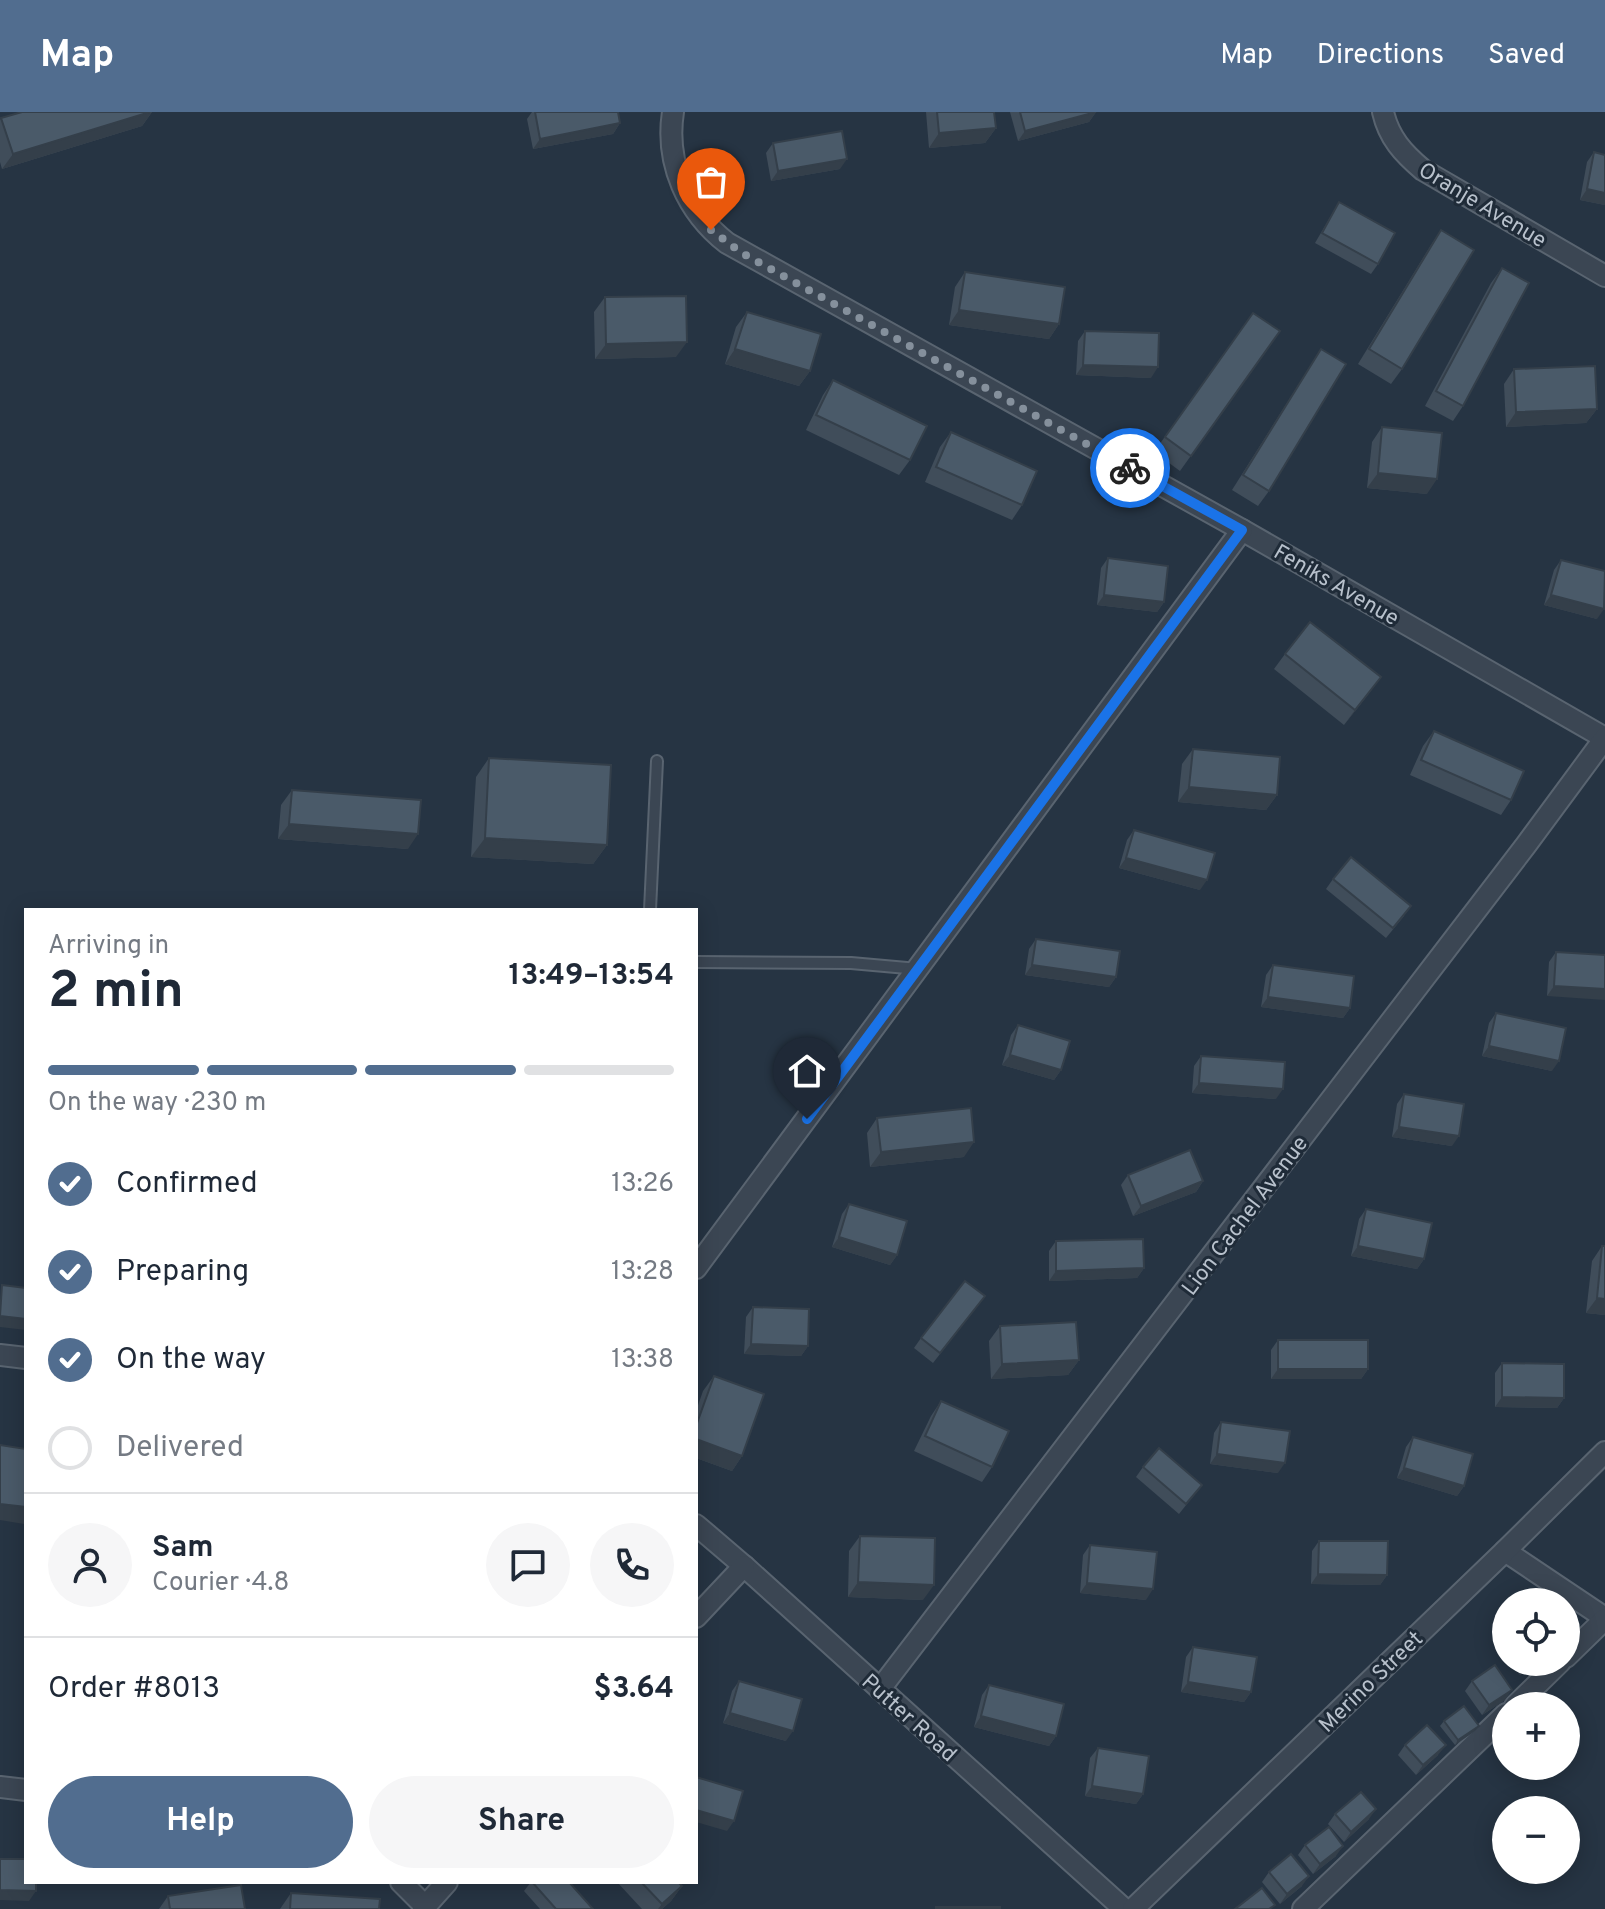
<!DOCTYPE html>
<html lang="en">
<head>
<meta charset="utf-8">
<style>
	body { margin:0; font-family:Overpass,sans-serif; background:#f6f6f7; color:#1f2937; height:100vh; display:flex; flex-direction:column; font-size:30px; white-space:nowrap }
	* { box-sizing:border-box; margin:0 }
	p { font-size:26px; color:#747a83 }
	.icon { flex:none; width:44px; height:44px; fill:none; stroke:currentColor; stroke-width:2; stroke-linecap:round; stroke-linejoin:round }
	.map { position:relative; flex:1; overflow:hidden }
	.panel { position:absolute; left:24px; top:796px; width:674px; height:976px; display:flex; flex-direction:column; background:#fff; border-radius:0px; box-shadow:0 4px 20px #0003 }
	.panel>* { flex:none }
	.fabs { position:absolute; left:1492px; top:1476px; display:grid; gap:16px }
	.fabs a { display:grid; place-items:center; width:88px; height:88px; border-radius:50%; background:#fff; box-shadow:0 4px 20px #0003; font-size:40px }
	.pin { position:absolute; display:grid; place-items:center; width:68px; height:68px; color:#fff; margin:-82px -34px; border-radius:50% 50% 50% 0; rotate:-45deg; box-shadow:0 0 8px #0007 }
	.pin .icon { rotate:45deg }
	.courier { position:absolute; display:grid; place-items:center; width:80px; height:80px; margin:-40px; border:6px solid #1a73e8; border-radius:50%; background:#fff; color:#222; box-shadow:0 2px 10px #0007 }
	.headline em { font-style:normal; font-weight:700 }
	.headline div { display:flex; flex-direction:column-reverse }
	.headline { display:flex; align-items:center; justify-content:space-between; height:136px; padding:0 24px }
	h1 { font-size:52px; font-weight:700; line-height:60px }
	.bar { display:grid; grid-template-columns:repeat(4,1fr); gap:12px 8px; align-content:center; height:96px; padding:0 24px }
	.bar i { height:10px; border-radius:6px; background:#e0e1e3 }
	.bar .selected { background:#516d8f }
	.bar p { grid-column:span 4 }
	.line { display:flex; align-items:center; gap:20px; padding:0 24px; border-top:2px solid #e0e1e3 }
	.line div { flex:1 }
	.round { display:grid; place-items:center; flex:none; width:84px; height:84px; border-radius:42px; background:#f6f6f7 }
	ol { padding:0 24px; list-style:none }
	li { display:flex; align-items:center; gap:24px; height:88px }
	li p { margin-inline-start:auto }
	li .icon { padding:8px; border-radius:50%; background:#516d8f; color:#fff; stroke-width:4 }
	li:last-child { color:#747a83 }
	li i { width:44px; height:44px; border:4px solid #e0e1e3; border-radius:50% }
	.action { display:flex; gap:16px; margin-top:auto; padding:16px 24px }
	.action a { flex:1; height:92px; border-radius:48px; background:#516d8f; color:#fff; font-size:32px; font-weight:700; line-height:92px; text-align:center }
	.action a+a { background:#f6f6f7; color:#1f2937 }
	header { display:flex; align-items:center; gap:48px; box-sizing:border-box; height:112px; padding:0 40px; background:#516d8f; color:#fff }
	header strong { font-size:38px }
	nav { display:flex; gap:44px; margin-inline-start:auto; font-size:28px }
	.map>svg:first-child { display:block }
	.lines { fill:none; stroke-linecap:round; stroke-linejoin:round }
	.service-casing { stroke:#596470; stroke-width:14 }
	.minor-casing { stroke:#596470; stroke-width:24 }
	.service { stroke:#3b4653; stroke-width:10 }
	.minor { stroke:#3b4653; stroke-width:20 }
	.wall { fill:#404d5a }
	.shaded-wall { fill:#343f4a }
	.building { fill:#4a5a69; stroke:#343f4a; stroke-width:2 }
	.done { stroke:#85909c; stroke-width:8; stroke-dasharray:0 14.4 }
	.route { stroke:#1a73e8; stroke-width:10 }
	.labels { text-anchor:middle; stroke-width:6; stroke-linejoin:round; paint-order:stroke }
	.street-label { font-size:22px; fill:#b8c1cc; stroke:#1f2b38 }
</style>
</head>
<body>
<header>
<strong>Map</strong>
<nav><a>Map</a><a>Directions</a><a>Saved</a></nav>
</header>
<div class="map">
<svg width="1605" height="1797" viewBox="0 0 1605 1797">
	<rect width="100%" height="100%" fill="#263443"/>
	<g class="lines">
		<g class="service-casing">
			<g id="service">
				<path d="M650,798L657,649"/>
				<path d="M696,850L851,851L918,857"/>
			</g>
		</g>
		<g class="minor-casing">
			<g id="minor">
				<path d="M673,0C665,51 687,100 727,131L1242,418L1605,626"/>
				<path d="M1383,0C1389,26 1403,41 1423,58L1605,164"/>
				<path d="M696,1156L1242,418"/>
				<path d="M0,1243L26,1246"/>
				<path d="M696,1413L744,1454L1124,1797"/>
				<path d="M1505,1439L1605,1506"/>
				<path d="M696,1505L744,1454"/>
				<path d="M1566,1545L1605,1507"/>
				<path d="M880,1577L1526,733L1605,626"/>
				<path d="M1515,1594L1560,1550"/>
				<path d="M0,1675L26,1678"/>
				<path d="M401,1770L425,1794"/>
				<path d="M423,1797L447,1770"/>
				<path d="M1133,1797L1505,1439L1605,1340"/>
				<path d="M1303,1797L1506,1602"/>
			</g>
		</g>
		<use href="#service" class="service"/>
		<use href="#minor" class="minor"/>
	</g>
	<g class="wall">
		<path d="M152,0L142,14L2,57L0,50V8L1,6Z"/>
		<path d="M532,0H535L620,11L613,22L533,37L527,7Z"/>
		<path d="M926,0H994L996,16L985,31L929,36Z"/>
		<path d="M1010,0H1096L1089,10L1018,29Z"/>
		<path d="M773,31L840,57L771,69L766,41Z"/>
		<path d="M1594,40L1605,93L1580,88L1587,50Z"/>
		<path d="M1339,90L1378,152L1371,162L1315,131Z"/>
		<path d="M1441,118L1402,257L1391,272L1358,252L1431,133Z"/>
		<path d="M1502,156L1463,294L1453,309L1425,294L1491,171Z"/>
		<path d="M965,160L1059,212L1049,227L949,213L955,175Z"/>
		<path d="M605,185L676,245L595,247L594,200Z"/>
		<path d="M747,200L810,259L799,274L725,252L736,215Z"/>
		<path d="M1253,201L1280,219L1180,359L1154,340Z"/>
		<path d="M1085,219L1151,266L1076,263L1078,229Z"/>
		<path d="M1321,237L1269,379L1258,394L1232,378Z"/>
		<path d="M1514,257L1597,297L1586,311L1506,315L1504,272Z"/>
		<path d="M833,268L910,348L899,363L806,318L823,283Z"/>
		<path d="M1382,315L1427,382L1367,376L1372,330Z"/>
		<path d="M951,320L1022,393L1012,408L925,370L940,335Z"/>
		<path d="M1108,446L1164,490L1157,500L1097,493L1101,456Z"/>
		<path d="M1561,448L1597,507L1544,493L1554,458Z"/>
		<path d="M1285,542L1370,580L1344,613L1274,557Z"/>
		<path d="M1434,619L1511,688L1501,703L1410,663L1423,634Z"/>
		<path d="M1193,637L1277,683L1266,698L1178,690L1182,652Z"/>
		<path d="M489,646L607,733L593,752L471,745L476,665Z"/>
		<path d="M292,678L408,737L278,727L281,693Z"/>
		<path d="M1134,718L1200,778L1119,756L1127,728Z"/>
		<path d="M1333,767L1404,804L1386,826L1326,777Z"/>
		<path d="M1036,827L1116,865L1109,875L1025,863L1029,837Z"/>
		<path d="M1556,840L1605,843L1547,884L1549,850Z"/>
		<path d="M1273,853L1350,896L1343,906L1261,895L1266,863Z"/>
		<path d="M1496,901L1552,959L1482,944L1489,911Z"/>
		<path d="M1018,913L1061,958L1054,968L1002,953L1011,923Z"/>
		<path d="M1201,944L1276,987L1192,981L1194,954Z"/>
		<path d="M1404,982L1452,1034L1392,1025L1397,992Z"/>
		<path d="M877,1006L964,1045L870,1055L867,1021Z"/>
		<path d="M1128,1063L1203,1069L1196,1080L1133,1104L1121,1073Z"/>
		<path d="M849,1092L897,1143L890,1153L832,1135L842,1102Z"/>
		<path d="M1366,1097L1424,1147L1417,1157L1351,1144L1359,1107Z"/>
		<path d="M1056,1129L1144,1156L1137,1166L1049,1169V1139Z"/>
		<path d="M1602,1134L1605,1203L1586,1201L1592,1149Z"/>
		<path d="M985,1184L933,1251L914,1236L921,1226Z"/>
		<path d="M753,1195L808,1234L801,1244L744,1242L746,1205Z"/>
		<path d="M1000,1214L1079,1248L1068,1263L991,1267L989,1229Z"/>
		<path d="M1278,1228L1368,1257L1361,1267H1271V1238Z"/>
		<path d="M1502,1251L1564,1286L1557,1296L1495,1295V1261Z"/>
		<path d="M714,1264L742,1344L732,1359L696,1346V1299L703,1279Z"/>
		<path d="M941,1289L992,1355L982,1370L914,1339L931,1304Z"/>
		<path d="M1221,1310L1278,1361L1210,1352L1214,1321Z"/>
		<path d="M1413,1325L1464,1374L1457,1384L1397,1366L1406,1335Z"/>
		<path d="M1143,1355L1202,1373L1179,1402L1136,1365Z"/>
		<path d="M860,1424L923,1488L848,1485L849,1439Z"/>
		<path d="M1319,1429L1387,1463L1380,1473L1311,1472L1312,1439Z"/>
		<path d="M1090,1433L1146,1488L1080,1481L1083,1443Z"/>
		<path d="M1193,1535L1251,1580L1244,1590L1181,1580L1186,1545Z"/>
		<path d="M1510,1550H1538L1520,1563Z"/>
		<path d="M739,1569L786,1629L723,1611L732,1579Z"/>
		<path d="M1472,1569L1505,1588L1482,1603L1465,1579Z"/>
		<path d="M989,1573L1056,1624L1049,1634L974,1615L982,1583Z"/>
		<path d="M1444,1609L1475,1619L1455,1633L1440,1614Z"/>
		<path d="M1405,1633L1438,1643L1416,1663L1398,1643Z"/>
		<path d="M1098,1636L1143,1682L1136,1692L1085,1684L1090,1646Z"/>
		<path d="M1335,1702L1369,1707L1344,1730L1328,1712Z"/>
		<path d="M1305,1733L1336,1744L1313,1762L1298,1743Z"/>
		<path d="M1269,1760L1302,1774L1280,1792L1262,1770Z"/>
		<path d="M531,1770H569L593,1797H540L524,1779Z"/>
		<path d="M617,1770H678L682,1774L671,1789L662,1797H642Z"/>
		<path d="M291,1781L379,1797H280Z"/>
		<path d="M168,1784L245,1797H159Z"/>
	</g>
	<g class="shaded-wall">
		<path d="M152,0L142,14L2,57L13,42Z"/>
		<path d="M1096,0L1089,10L1018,29L1025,19Z"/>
		<path d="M620,11L613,22L533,37L540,27Z"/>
		<path d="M996,16L985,31L929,36L939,21Z"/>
		<path d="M847,47L840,57L771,69L778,59Z"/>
		<path d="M1587,77L1605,81V93L1580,88Z"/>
		<path d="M959,198L1059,212L1049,227L949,213Z"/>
		<path d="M687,230L676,245L595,247L606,232Z"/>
		<path d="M735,237L810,259L799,274L725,252Z"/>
		<path d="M1083,253L1158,255L1151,266L1076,263Z"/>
		<path d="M1597,297L1586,311L1506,315L1516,300Z"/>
		<path d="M1378,361L1437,367L1427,382L1367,376Z"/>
		<path d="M1104,483L1164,490L1157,500L1097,493Z"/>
		<path d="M1551,483L1604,497L1597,507L1544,493Z"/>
		<path d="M1381,565L1370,580L1344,613L1355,598Z"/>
		<path d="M1189,675L1277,683L1266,698L1178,690Z"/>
		<path d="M289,712L418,722L408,737L278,727Z"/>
		<path d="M485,726L607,733L593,752L471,745Z"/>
		<path d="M1126,746L1207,768L1200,778L1119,756Z"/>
		<path d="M1032,853L1116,865L1109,875L1025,863Z"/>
		<path d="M1554,874L1605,877V888L1547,884Z"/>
		<path d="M1268,885L1350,896L1343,906L1261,895Z"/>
		<path d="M1489,934L1559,949L1552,959L1482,944Z"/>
		<path d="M1010,943L1061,958L1054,968L1002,953Z"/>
		<path d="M1199,971L1283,977L1276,987L1192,981Z"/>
		<path d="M1399,1015L1459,1024L1452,1034L1392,1025Z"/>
		<path d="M974,1030L964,1045L870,1055L881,1040Z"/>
		<path d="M1203,1069L1196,1080L1133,1104L1141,1094Z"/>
		<path d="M839,1125L897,1143L890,1153L832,1135Z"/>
		<path d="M1358,1134L1424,1147L1417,1157L1351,1144Z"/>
		<path d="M1144,1156L1137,1166L1049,1169L1056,1159Z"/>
		<path d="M1597,1186L1605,1187V1203L1586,1201Z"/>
		<path d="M0,1204L26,1207V1218L0,1215Z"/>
		<path d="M751,1232L808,1234L801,1244L744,1242Z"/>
		<path d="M1079,1248L1068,1263L991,1267L1002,1252Z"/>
		<path d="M1278,1257H1368L1361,1267H1271Z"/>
		<path d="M1502,1285L1564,1286L1557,1296L1495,1295Z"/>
		<path d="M696,1327L742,1344L732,1359L696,1346Z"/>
		<path d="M1217,1342L1285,1351L1278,1361L1210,1352Z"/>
		<path d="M1404,1356L1464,1374L1457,1384L1397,1366Z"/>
		<path d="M0,1392L26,1395V1409L24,1412L0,1408Z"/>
		<path d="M1318,1462L1387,1463L1380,1473L1311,1472Z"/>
		<path d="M858,1470L934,1473L923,1488L848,1485Z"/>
		<path d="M1087,1471L1153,1477L1146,1488L1080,1481Z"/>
		<path d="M1531,1550H1538L1520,1563L1527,1553Z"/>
		<path d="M1188,1570L1251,1580L1244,1590L1181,1580Z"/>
		<path d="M1512,1578L1505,1588L1482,1603L1489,1593Z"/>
		<path d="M730,1601L793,1619L786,1629L723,1611Z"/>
		<path d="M981,1604L1056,1624L1049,1634L974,1615Z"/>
		<path d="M1479,1614L1475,1619L1455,1633L1458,1628Z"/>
		<path d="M1446,1633L1438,1643L1416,1663L1423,1653Z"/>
		<path d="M1092,1674L1143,1682L1136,1692L1085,1684Z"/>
		<path d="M1376,1697L1369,1707L1344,1730L1351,1720Z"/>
		<path d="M696,1698L734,1709L727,1719L696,1710Z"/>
		<path d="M1343,1734L1336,1744L1313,1762L1320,1752Z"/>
		<path d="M1309,1764L1302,1774L1280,1792L1287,1782Z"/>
		<path d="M682,1774L671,1789L662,1797H658L662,1792Z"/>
		<path d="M0,1778L36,1779L29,1789L0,1788Z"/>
	</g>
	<g class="building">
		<path d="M22,0H150L13,42L1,6Z"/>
		<path d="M535,0H618L620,11L540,27Z"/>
		<path d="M937,0H994L996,16L939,21Z"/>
		<path d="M1020,0H1096L1025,19Z"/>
		<path d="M842,19L847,47L778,59L773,31Z"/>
		<path d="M1594,40L1605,43V81L1587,77Z"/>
		<path d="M1339,90L1395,121L1378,152L1322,121Z"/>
		<path d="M1441,118L1474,138L1402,257L1369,237Z"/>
		<path d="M1502,156L1529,171L1463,294L1436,279Z"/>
		<path d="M965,160L1065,175L1059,212L959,198Z"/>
		<path d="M686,184L687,230L606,232L605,185Z"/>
		<path d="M747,200L821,222L810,259L735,237Z"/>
		<path d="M1253,201L1280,219L1191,344L1165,325Z"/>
		<path d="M1085,219L1159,221L1158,255L1083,253Z"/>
		<path d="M1321,237L1346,252L1269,379L1243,363Z"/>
		<path d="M1595,254L1597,297L1516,300L1514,257Z"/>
		<path d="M833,268L927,314L910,348L816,303Z"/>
		<path d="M1382,315L1442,321L1437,367L1378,361Z"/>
		<path d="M951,320L1037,359L1022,393L936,355Z"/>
		<path d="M1108,446L1168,454L1164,490L1104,483Z"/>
		<path d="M1561,448L1605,459L1604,497L1551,483Z"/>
		<path d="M1310,510L1381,565L1355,598L1285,542Z"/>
		<path d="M1434,619L1524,659L1511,688L1421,648Z"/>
		<path d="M1193,637L1280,645L1277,683L1189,675Z"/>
		<path d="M489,646L611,653L607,733L485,726Z"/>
		<path d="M292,678L421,688L418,722L289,712Z"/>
		<path d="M1134,718L1215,741L1207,768L1126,746Z"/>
		<path d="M1351,745L1411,794L1393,816L1333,767Z"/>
		<path d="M1036,827L1120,839L1116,865L1032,853Z"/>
		<path d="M1556,840L1605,843V877L1554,874Z"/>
		<path d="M1273,853L1354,864L1350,896L1268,885Z"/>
		<path d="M1496,901L1566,916L1559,949L1489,934Z"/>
		<path d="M1018,913L1070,929L1061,958L1010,943Z"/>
		<path d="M1201,944L1285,950L1283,977L1199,971Z"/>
		<path d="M1404,982L1464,992L1459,1024L1399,1015Z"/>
		<path d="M971,996L974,1030L881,1040L877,1006Z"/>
		<path d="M1190,1038L1203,1069L1141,1094L1128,1063Z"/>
		<path d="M849,1092L907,1109L897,1143L839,1125Z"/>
		<path d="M1366,1097L1432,1111L1424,1147L1358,1134Z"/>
		<path d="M1143,1127L1144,1156L1056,1159V1129Z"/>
		<path d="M1602,1134H1605V1187L1597,1186Z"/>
		<path d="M965,1169L985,1184L940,1241L921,1226Z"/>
		<path d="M2,1173L26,1176V1207L0,1204Z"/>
		<path d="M753,1195L809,1197L808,1234L751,1232Z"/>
		<path d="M1076,1210L1079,1248L1002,1252L1000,1214Z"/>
		<rect x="1278" y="1228" width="90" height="29"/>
		<path d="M1502,1251L1564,1252V1286L1502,1285Z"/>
		<path d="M714,1264L764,1282L742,1344L696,1327V1314Z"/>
		<path d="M941,1289L1009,1319L992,1355L925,1324Z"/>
		<path d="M1221,1310L1290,1319L1285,1351L1217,1342Z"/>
		<path d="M1413,1325L1473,1342L1464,1374L1404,1356Z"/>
		<path d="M0,1333L26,1337V1395L0,1392Z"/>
		<path d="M1159,1336L1202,1373L1186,1392L1143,1355Z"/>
		<path d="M860,1424L935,1426L934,1473L858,1470Z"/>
		<path d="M1319,1429H1388L1387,1463L1318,1462Z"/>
		<path d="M1090,1433L1157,1440L1153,1477L1087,1471Z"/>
		<path d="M1193,1535L1257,1545L1251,1580L1188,1570Z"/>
		<path d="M1495,1553L1512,1578L1489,1593L1472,1569Z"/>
		<path d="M739,1569L802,1587L793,1619L730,1601Z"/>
		<path d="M989,1573L1064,1592L1056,1624L981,1604Z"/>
		<path d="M1464,1594L1479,1614L1458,1628L1444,1609Z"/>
		<path d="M1427,1613L1446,1633L1423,1653L1405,1633Z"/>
		<path d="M1098,1636L1149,1644L1143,1682L1092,1674Z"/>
		<path d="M696,1665L743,1679L734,1709L696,1698Z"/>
		<path d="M1361,1680L1376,1697L1351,1720L1335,1702Z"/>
		<path d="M1329,1715L1343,1734L1320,1752L1305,1733Z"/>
		<path d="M1291,1742L1309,1764L1287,1782L1269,1760Z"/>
		<path d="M0,1747H26V1770H36V1779L0,1778Z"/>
		<path d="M532,1770H569L593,1797H556Z"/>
		<path d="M641,1770H678L682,1774L662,1792Z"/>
		<path d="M241,1773L245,1797H170L168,1784Z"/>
		<path d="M1262,1776L1275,1793L1269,1797H1235Z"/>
		<path d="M291,1781L380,1787L379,1797H290Z"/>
		<rect x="936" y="1795" width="64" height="2"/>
	</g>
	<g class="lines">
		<path class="done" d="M711,118L742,141L1130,356"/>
		<path class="route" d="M807,1007L1242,418L1130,356"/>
	</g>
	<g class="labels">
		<g class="street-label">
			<text transform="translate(1483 92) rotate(31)" y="8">Oranje Avenue</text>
			<text transform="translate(1337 472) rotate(30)" y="8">Feniks Avenue</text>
			<text transform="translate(1244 1103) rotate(-53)" y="8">Lion Cachel Avenue</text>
			<text transform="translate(1370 1569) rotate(-44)" y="8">Merino Street</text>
			<text transform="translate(910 1605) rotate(42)" y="8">Putter Road</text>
		</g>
	</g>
</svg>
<div class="fabs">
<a><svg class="icon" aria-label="locate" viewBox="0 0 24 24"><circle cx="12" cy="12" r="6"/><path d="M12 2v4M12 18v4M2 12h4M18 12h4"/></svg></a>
<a>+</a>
<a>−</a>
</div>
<div class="pin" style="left:711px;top:118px;background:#ea580c"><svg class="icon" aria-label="bag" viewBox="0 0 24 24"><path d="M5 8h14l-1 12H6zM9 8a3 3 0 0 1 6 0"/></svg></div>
<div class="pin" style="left:807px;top:1007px;background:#1f2937"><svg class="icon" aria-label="home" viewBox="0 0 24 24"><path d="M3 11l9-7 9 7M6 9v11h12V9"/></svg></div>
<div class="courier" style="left:1130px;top:356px"><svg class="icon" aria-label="bike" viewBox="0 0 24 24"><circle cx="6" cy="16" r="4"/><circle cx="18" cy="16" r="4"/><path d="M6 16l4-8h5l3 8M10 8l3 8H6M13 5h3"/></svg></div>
<section class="panel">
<div class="headline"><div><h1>2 min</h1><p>Arriving in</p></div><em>13:49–13:54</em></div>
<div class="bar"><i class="selected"></i><i class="selected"></i><i class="selected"></i><i></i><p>On the way · 230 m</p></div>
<ol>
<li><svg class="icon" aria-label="check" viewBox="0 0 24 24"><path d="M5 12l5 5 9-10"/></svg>Confirmed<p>13:26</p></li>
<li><svg class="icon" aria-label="check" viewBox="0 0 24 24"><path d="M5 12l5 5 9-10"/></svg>Preparing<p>13:28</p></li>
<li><svg class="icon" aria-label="check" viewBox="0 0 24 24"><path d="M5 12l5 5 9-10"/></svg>On the way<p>13:38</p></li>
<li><i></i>Delivered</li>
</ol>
<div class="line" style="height:144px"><a class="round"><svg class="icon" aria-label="person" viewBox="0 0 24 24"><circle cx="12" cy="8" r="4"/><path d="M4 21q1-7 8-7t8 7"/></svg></a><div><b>Sam</b><p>Courier · 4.8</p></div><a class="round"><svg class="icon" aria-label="chat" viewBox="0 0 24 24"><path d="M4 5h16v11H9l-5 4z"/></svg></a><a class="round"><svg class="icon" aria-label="phone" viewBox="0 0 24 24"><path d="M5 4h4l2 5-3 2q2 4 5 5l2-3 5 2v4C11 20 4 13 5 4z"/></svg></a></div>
<div class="line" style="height:104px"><div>Order #8013</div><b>$3.64</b></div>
<div class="action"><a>Help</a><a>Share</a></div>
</section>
</div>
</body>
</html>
